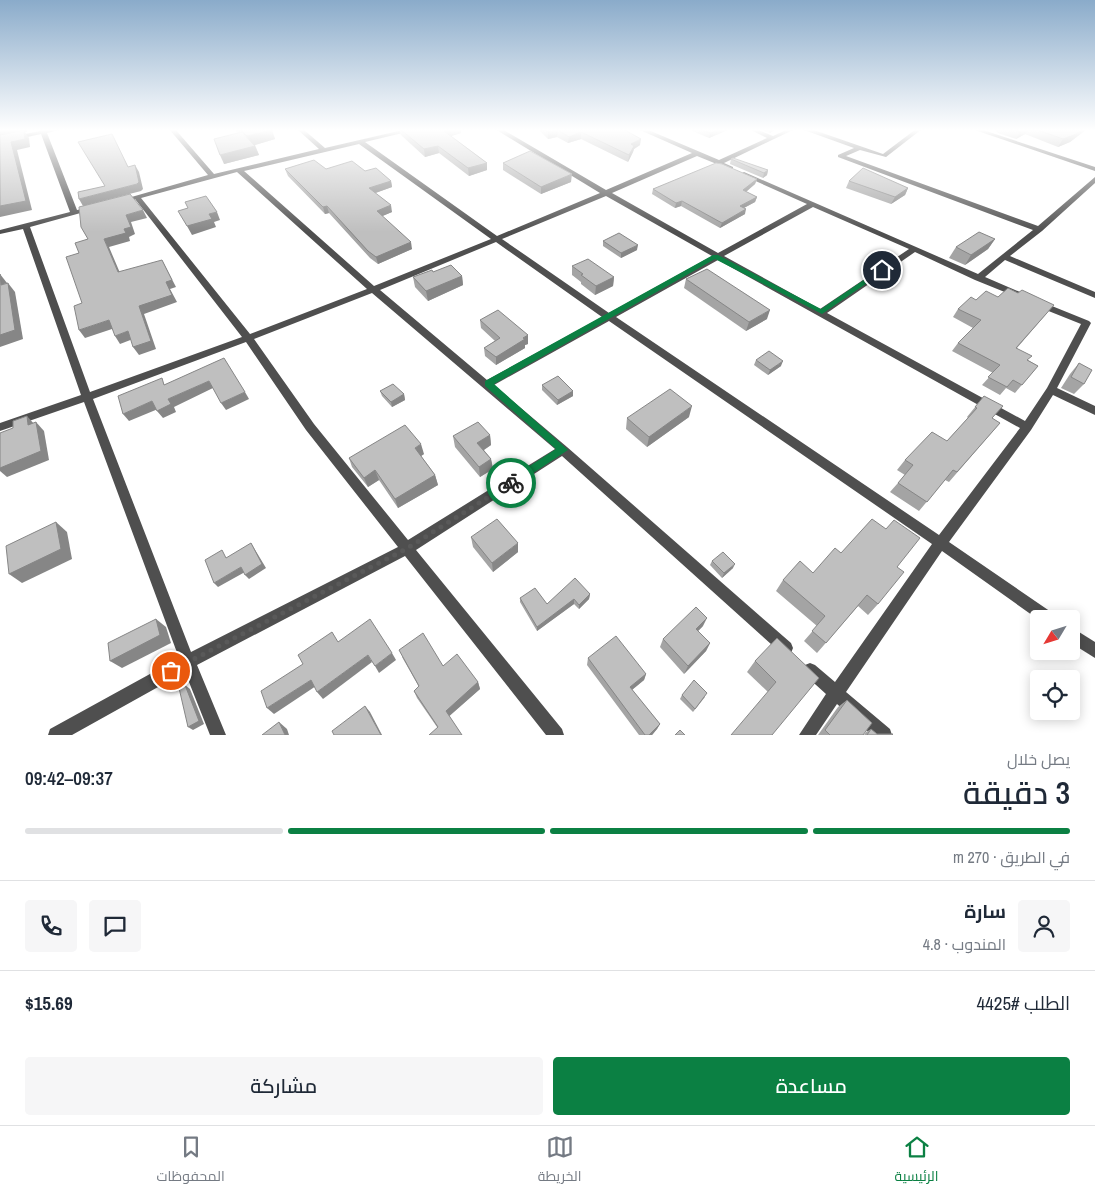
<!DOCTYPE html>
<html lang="ar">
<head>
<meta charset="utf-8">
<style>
	body { margin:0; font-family:"Archivo Narrow",Cairo,sans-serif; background:#f6f6f7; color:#1f2937; direction:rtl; height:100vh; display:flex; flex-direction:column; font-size:19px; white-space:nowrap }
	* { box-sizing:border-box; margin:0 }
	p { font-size:16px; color:#747a83 }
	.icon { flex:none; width:28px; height:28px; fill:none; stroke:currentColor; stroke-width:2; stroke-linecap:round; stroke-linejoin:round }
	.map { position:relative; height:735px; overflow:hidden; direction:ltr }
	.details { display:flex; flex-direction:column; background:#fff; flex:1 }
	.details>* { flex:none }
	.needle { width:32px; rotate:232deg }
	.tools { position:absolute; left:1030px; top:610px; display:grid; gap:10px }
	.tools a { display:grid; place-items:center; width:50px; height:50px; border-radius:5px; background:#fff; box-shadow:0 2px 12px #0003; font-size:25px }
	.pin { position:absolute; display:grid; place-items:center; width:42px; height:42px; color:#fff; margin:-21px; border:2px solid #fff; border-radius:50%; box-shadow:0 1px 5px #0007 }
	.courier { position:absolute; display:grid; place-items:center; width:50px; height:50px; margin:-25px; border:4px solid #0b8043; border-radius:50%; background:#fff; color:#222; box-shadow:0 1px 6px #0007 }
	.summary em { font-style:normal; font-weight:600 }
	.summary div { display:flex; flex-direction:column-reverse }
	.summary { display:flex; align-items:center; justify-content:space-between; height:85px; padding:0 25px }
	h1 { font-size:32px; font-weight:600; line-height:38px }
	.bar { display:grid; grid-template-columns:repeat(4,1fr); gap:8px 5px; align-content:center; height:60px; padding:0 25px }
	.bar i { height:6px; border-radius:4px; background:#e0e1e3 }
	.bar .active { background:#0b8043 }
	.bar p { grid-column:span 4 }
	.line { display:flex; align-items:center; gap:12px; padding:0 25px; border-top:1px solid #e0e1e3 }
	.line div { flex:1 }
	.round { display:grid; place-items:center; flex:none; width:52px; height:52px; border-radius:5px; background:#f6f6f7 }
	.action { display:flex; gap:10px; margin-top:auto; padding:10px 25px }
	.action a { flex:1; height:58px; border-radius:5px; background:#0b8043; color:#fff; font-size:20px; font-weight:600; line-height:58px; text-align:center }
	.action a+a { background:#f6f6f7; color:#1f2937 }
	.menu { display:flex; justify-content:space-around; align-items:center; height:70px; border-top:1px solid #e0e1e3; background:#fff; font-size:14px; color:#747a83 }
	.menu a { display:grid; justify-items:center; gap:2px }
	.menu .active { color:#0b8043 }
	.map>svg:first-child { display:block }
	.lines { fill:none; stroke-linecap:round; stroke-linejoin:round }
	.street { fill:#4f4f4f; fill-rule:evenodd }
	.wall { fill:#a4a4a4 }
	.shaded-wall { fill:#868686 }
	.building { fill:#bfbfbf; stroke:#868686 }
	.route { fill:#0b8043 }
	.done { stroke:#595959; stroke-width:5; stroke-dasharray:0 9 }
</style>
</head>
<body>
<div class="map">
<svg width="1095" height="735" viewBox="0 0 1095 735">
	<rect width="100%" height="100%" fill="#fff"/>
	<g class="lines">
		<g class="street">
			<path d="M39,129H60L59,130L47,133L77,210L91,207L95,209L30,227L90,392L242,337L135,199L132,200L128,198L208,175L169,129H175L214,174L319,149L297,129H303L325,148L407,129H416L415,130L365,142L497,236L600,193L495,129H502L606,190L692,153L640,130L639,129H646L719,160L767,138L749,129H756L773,136L788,129H795L724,163L733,167V169H729L697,156L612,193L718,253L807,204L742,175V173L744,172L978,274L1033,230L838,157V155L854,148L804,130L803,129H811L883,154L916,129H922L886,157L860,150L846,156L1038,226L1095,177V183L1042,231L1010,256L1095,292V298L1005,260L985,277L1020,292L1021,294L1017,297L975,280L915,252L827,313L1025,421L1047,388L1081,324L1036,306L1035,304L1039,301L1042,302L1089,321L1091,323L1057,388L1095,406V415L1053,395L1031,430L949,542L1054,614L1056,619H1039V620L942,551L846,692L890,729L892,735H872L837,704L816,735H799L826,694L805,675L803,670L805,665L810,663L815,665L835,682L932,544L609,321L494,385L567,447L791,643L793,648L791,653L786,655L781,653L562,456L416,550L562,729L564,735H546L405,556L197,665L226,735H210L185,672L72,735H48L50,729L179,658L84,402L0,431V423L81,395L23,229L0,234V230L70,212L41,134L0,143V139L40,131ZM359,144L491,239L374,286L244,171ZM237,172L367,289L250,334L141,198ZM606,196L712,256L609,313L502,239ZM813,207L909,249L820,309L724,256ZM496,242L602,317L487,380L380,290ZM718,260L1020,428L939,535L616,317ZM372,293L555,449L408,540L314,424L254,339ZM246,342L306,430L398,547L191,652L93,399Z"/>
			<path d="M972,129H980L1095,167V171Z"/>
			<path d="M1071,627L1095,642V658L1071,643Z"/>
		</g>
	</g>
	<g class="wall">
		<path d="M234,129H271L275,139L255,145L259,155L224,164L238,133Z"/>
		<path d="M399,129L461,133L451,136L487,163V170L469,176L439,153L425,157L401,135Z"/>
		<path d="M538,129H605L640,145L634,149L633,152L628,162L581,139L568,143L557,137L548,139Z"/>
		<path d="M688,129H730L709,138Z"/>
		<path d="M759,129H776L770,133Z"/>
		<path d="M997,129H1087L1070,142L1058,147L1025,134L1016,139L998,133L996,131Z"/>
		<path d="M731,159L768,170L767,175L763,178L730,164Z"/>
		<path d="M503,163L571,182L541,194L503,170Z"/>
		<path d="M285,169H326L365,171L391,181L392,187L375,193L392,212L382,216L412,249L378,264L370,258L329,213L325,214L288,176Z"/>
		<path d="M757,179L755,184L746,192L757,197L755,202L744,208L745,214L720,228L681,206L675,208L652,194L653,189Z"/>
		<path d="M849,181L908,188L905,195L891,204L846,188Z"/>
		<path d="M995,239L988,249L965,265L949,258L956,247Z"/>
		<path d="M603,241L637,250L621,258L603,246Z"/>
		<path d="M572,266L614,277L613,286L595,295L581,284V282L572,275Z"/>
		<path d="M433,272L462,276L463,285L428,301L415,287L413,277Z"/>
		<path d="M686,279L767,319L746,331L684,288Z"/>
		<path d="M998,297L1047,313L1017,348L1028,360L1038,366L1015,393L1006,388L1000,395L982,385L993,373L952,351L958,343L973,328L953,317L958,309L976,300Z"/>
		<path d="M480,320L528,335V344L525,345V348L496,365L485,356L484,348L495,341L481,328Z"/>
		<path d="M756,360L781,366L768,375L754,365Z"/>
		<path d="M1079,363L1084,384L1074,394L1061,388L1070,374Z"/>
		<path d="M542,385L573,391V396L557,405L542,390Z"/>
		<path d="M380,391L404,394L405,400L392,407L382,396Z"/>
		<path d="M984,396L992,418L1000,423L949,482L945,480L919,511L890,492L905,475L897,470L905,460L947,441L968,418L967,417Z"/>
		<path d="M689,417L647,447L626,429L627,418Z"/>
		<path d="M490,435L491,445L484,450L491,459L493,469L480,477L455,447L453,436Z"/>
		<path d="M424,454L421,456L435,475L438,485L398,508L379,480L368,487L352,467L349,458Z"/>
		<path d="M471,537L518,552L493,572L473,547Z"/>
		<path d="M841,553L897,567L878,604L868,615L858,606L817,653L804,641L817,626L776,591L783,580L813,573Z"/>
		<path d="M712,561L733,568L722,578L710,565Z"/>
		<path d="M590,594L589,599L579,609L574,604L537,631L520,602V598L547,604Z"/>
		<path d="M703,626L698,631L710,643L706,651L684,674L660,647L663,639Z"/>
		<path d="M402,657L443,666L478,682L480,689L437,727L417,698L414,691L419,687Z"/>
		<path d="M588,658L646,674L644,680L632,690L660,724L657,729L652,735H639L587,665Z"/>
		<path d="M755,661L819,678L768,692L747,672Z"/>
		<path d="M682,695L705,697L693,712L680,699Z"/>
		<path d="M847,700L863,735H818L838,707Z"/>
		<path d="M871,729L877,734L892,735H864L866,732Z"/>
	</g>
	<g class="shaded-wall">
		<path d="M0,129H26L27,132H25L29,138L30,147L17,150L32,210L0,217Z"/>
		<path d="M452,129H461V133L445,138L444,131Z"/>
		<path d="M720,129H730L709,138L710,133Z"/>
		<path d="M771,129H776L770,133Z"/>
		<path d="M1025,129H1028L1025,134L1016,139L1020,132Z"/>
		<path d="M1083,129H1087L1070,142L1058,147L1063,139Z"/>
		<path d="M272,130L275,139L251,146L247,136Z"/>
		<path d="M558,130L557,137L548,139V132Z"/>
		<path d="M581,132V139L568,143L569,137Z"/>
		<path d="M641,139L640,145L634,149L633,152L628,162L631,144Z"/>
		<path d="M255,146L259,155L224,164L220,155Z"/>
		<path d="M438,146L439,153L425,157L424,149Z"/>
		<path d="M487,163V170L469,176L468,168Z"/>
		<path d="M135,165L139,172L143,189L141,191L83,206L79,199L137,184Z"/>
		<path d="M768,170L767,175L763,178L764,173Z"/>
		<path d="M572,174L571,182L541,194V187Z"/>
		<path d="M757,179L755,184L742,195L743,190Z"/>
		<path d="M391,181L392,187L370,195L369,188Z"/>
		<path d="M908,188L905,195L891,204L895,197Z"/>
		<path d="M757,197L755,202L738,211L740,206Z"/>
		<path d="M682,201L681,206L675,208L676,203Z"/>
		<path d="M391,205L392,212L378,218L377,211Z"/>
		<path d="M327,206L329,213L325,214L323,207Z"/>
		<path d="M746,209L745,214L720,228L722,223Z"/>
		<path d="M143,210L147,218L131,222L135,234L129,237L130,241L109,247L123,280L118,272L104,239L124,229L126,215Z"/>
		<path d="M217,212L220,220L214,222L216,227L192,235L187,226L209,214Z"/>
		<path d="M995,239L988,249L965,265L971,255Z"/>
		<path d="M411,242L412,249L378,264L376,257Z"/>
		<path d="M638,245L637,250L621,258V253Z"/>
		<path d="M162,260L176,287L170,289L177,302L144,314L156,349L139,355L133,347L139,306L166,282Z"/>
		<path d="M0,274L7,283L1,285Z"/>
		<path d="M462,276L463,285L428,301L426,291Z"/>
		<path d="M614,277L613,286L595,295L596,286Z"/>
		<path d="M8,283L15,292L23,339L0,347V335Z"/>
		<path d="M770,310L767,319L746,331L749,322Z"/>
		<path d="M109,320L115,328L85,338L79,330Z"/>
		<path d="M128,331L133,339L120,344L115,336Z"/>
		<path d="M528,335V344L525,345V348L496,365V357Z"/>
		<path d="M783,361L781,366L768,375L770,370Z"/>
		<path d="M209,381L213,388L174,407L176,412L163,418L157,411L168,399Z"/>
		<path d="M573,391V396L557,405L558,400Z"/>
		<path d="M245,392L249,399L226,410L221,403Z"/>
		<path d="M404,394L405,400L392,407L391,402Z"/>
		<path d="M152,401L158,409L129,421L123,414Z"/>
		<path d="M692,406L689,417L647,447L649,437Z"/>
		<path d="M27,416L35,425H28Z"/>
		<path d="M36,422L44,431L49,460L7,477L0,471V468Z"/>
		<path d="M490,435L491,445L479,453L477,443Z"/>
		<path d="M421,444L424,454L418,458L415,448Z"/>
		<path d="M491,459L493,469L480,477L479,467Z"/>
		<path d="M375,470L379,480L368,487L364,478Z"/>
		<path d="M435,475L438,485L398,508L395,499Z"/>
		<path d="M56,522L67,532L72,559L22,583L9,574Z"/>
		<path d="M251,543L266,568L249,579L245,575Z"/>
		<path d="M518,543V552L493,572L492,563Z"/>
		<path d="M735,564L733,568L722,578L724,573Z"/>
		<path d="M241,567L245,572L218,587L214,583Z"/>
		<path d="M590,594L589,599L579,609V605Z"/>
		<path d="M574,599V604L537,631V627Z"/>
		<path d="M707,618L703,626L692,637L696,629Z"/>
		<path d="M156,619L166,627L171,643L122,668L110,661Z"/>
		<path d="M710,643L706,651L684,674L688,666Z"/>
		<path d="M392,653L396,660L379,673L375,666Z"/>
		<path d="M368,655L372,662L323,699L317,692Z"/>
		<path d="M646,674L644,680L628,693L630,687Z"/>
		<path d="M311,680L316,686L274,714L267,708Z"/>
		<path d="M478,682L480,689L448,717L446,711Z"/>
		<path d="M185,685L190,689L204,724L193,730L188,727Z"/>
		<path d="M365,706L370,712L382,735H381Z"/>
		<path d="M279,722L287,729L289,735H285Z"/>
		<path d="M660,724L657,729L652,735H649Z"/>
	</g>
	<g class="building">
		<path d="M240,129H271L272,130L247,136Z"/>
		<path d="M400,129H452L444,131L487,163L468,168L438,146L424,149Z"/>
		<path d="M544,129H623L641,139L631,144L634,146L629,155L581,132L569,137L558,130L548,132Z"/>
		<path d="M700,129H720L710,133Z"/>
		<path d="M1012,129H1025L1020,132Z"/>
		<path d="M1035,129H1083L1074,135L1063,139Z"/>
		<path d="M24,130L25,139L11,142L26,201L0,206V135Z"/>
		<path d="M242,132L255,146L220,155L214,139Z"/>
		<path d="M112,134L128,167L135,165L139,182L137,184L79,199L78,192L105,186L78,142Z"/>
		<path d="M530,151L572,174L541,187L503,163Z"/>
		<path d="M733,158L768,170L764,173L731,159Z"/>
		<path d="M314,160L326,169L352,161L365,171L376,168L391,181L369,188L391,205L377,211L411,242L376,257L368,251L327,206L323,207L285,169Z"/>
		<path d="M716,163L722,164L757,179L743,190L757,197L740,206L746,209L722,223L682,201L676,203L653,189Z"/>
		<path d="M863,168L908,188L895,197L849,181Z"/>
		<path d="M130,194L143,210L126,215L131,227L124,229L126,233L104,239L118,272L162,260L172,280L166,282L172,295L139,306L151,341L133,347L128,331L115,336L109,320L79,330L74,306L82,303L66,257L79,253L75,243L88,239L81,227L79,207Z"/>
		<path d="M206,196L217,212L209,214L212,219L187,226L178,211L188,208L185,202Z"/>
		<path d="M979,232L995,239L971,255L956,247Z"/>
		<path d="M619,233L638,245L621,253L603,241Z"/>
		<path d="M588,259L614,277L596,286L581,275L583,274L572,266Z"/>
		<path d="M451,265L462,276L426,291L413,277L432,270L433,272Z"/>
		<path d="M707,269L770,310L749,322L686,279Z"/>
		<path d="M0,274L1,285L8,283L15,330L0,335Z"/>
		<path d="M1008,288L1018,293L1022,290L1054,305L1016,348L1032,356L1027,360L1038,366L1022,385L1013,380L1007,387L988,377L1000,365L958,343L981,320L958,309L971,297L976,300L986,291L998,297Z"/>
		<path d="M498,310L528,335L523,338L525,339L496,357L484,348L500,338L480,320Z"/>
		<path d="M769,351L783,361L770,370L756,360Z"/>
		<path d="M224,358L245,392L221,403L209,381L168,399L171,404L157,411L152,401L123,414L118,396L162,378L164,385Z"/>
		<path d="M1079,363L1092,370L1084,384L1071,377Z"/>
		<path d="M558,376L573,391L558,400L542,385Z"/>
		<path d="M393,384L404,394L391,402L380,391Z"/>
		<path d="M670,389L692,406L649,437L627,418Z"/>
		<path d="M984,396L1003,406L992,418L1000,423L957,472L953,470L927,502L898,483L913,465L905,460L932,432L947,441L977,408L975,407Z"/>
		<path d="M27,416L28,425L36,422L41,451L0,468V433L13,428V421Z"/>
		<path d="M478,422L490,435L477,443L491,459L479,467L453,436Z"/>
		<path d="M405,425L421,444L415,448L435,475L395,499L375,470L364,478L349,458Z"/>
		<path d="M497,519L518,543L492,563L471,537Z"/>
		<path d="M872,519L886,529L894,520L920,538L897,567L904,572L878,604L867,595L826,643L812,631L825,616L783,580L800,561L813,573L835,548L841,553Z"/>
		<path d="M56,522L61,549L9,574L6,546Z"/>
		<path d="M251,543L262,564L245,575L241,567L214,583L205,560L222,550L226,558Z"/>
		<path d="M723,552L735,564L724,573L712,561Z"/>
		<path d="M575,578L590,594L579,605L574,599L537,627L520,598L535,588L547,604Z"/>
		<path d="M696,607L707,618L696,629L710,643L688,666L663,639Z"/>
		<path d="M156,619L160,635L110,661L108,643Z"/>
		<path d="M370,619L392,653L375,666L368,655L317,692L311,680L267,708L261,691L303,664L298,655L332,632L338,642Z"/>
		<path d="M423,633L443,666L457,654L478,682L446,711L462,735H429L438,727L414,691L419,686L399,650Z"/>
		<path d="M616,636L646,674L630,687L660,724L649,735H645L588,658Z"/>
		<path d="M777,638L819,678L772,735H731L776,682L755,661Z"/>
		<path d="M694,680L707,693L695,709L682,695Z"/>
		<path d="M185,685L199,721L188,727L179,688Z"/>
		<path d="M847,700L872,723L863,735H830L825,730Z"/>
		<path d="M365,706L381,735H334L332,731Z"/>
		<path d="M279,722L285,735H262Z"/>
		<path d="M871,729L877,734H893L892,735H867Z"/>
		<path d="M680,730L685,735H675Z"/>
	</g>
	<linearGradient id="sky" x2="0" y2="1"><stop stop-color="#8aabca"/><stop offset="0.56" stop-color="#fff"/><stop offset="1" stop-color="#fff" stop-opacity="0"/></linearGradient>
	<rect width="1095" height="232" fill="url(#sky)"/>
	<path class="route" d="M713,255H718L821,309L880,269L886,270L822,314L715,259L494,384L568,450L515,485H508V480L556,449L485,386V381Z"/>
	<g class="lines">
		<path class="done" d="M171,671L406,549L511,483"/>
	</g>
</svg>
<div class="tools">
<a><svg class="needle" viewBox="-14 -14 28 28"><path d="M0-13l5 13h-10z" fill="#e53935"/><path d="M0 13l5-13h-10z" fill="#747a83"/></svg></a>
<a><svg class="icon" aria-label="locate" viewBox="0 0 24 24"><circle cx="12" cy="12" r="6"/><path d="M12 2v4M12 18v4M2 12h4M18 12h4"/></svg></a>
</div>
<div class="pin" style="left:171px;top:671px;background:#ea580c"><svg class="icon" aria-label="bag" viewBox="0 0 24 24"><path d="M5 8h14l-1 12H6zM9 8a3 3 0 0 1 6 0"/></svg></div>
<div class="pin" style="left:882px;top:270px;background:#1f2937"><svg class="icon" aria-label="home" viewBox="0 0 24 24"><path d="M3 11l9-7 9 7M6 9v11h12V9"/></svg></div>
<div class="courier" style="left:511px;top:483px"><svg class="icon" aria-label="bike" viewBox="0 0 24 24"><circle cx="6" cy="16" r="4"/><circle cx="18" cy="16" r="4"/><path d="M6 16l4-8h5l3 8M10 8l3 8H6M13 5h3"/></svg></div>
</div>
<section class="details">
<div class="summary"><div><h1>3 دقيقة</h1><p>يصل خلال</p></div><em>09:37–09:42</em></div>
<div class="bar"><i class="active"></i><i class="active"></i><i class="active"></i><i></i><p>في الطريق · 270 m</p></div>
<div class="line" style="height:90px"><a class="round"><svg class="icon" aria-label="person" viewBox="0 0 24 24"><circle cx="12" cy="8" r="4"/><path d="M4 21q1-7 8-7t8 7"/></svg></a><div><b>سارة</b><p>المندوب · 4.8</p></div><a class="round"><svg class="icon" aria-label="chat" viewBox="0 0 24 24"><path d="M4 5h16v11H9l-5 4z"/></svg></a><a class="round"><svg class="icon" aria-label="phone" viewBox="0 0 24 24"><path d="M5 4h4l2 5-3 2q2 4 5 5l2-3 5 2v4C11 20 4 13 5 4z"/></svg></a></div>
<div class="line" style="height:65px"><div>الطلب #4425</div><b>$15.69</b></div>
<div class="action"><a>مساعدة</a><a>مشاركة</a></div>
</section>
<nav class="menu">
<a class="active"><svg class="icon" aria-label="home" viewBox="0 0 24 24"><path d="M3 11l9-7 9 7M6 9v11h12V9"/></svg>الرئيسية</a>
<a><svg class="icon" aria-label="map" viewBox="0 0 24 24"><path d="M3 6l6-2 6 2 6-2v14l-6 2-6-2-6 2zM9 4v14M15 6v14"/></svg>الخريطة</a>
<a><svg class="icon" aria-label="saved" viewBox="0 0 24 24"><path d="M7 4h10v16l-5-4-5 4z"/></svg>المحفوظات</a>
</nav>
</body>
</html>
